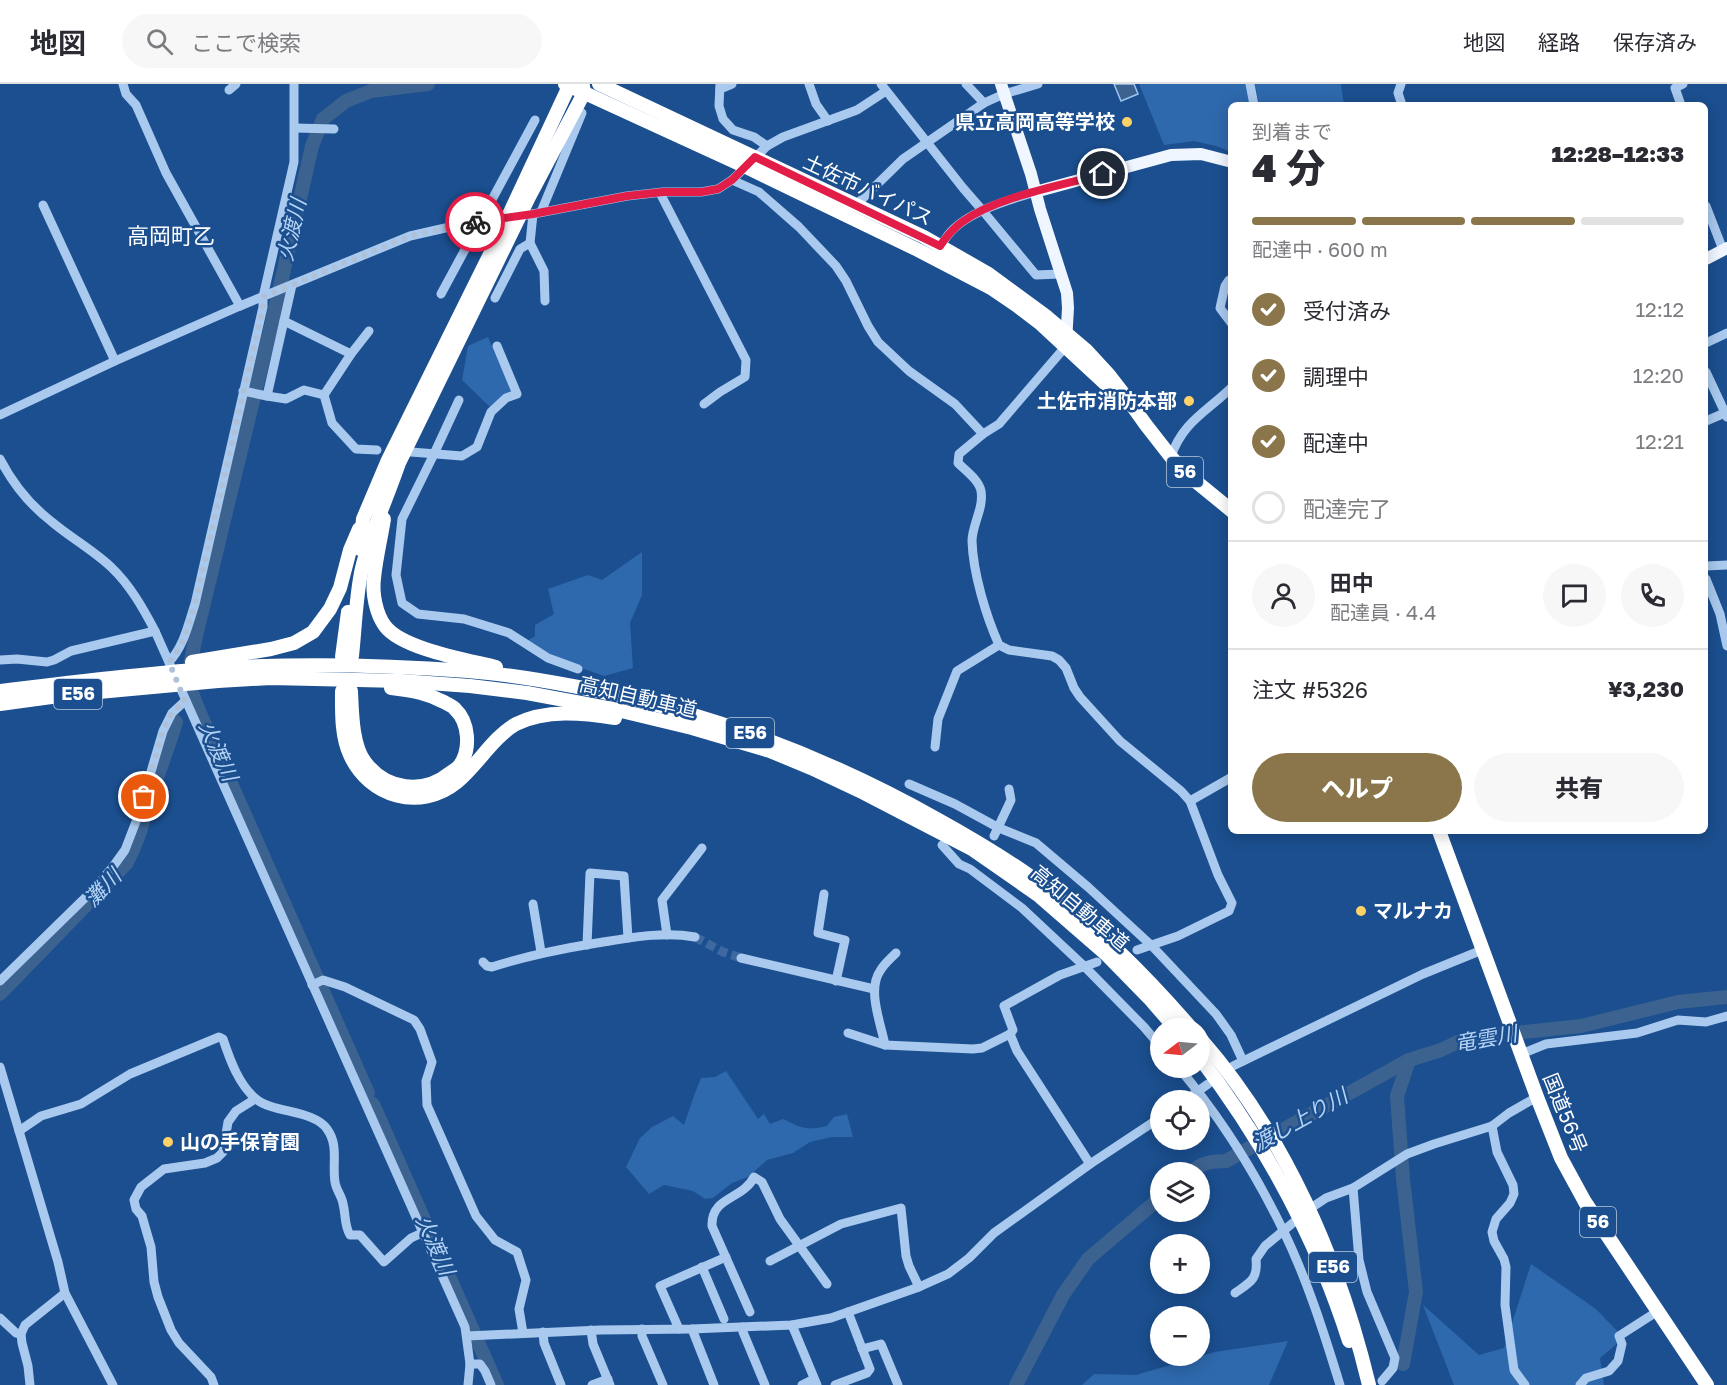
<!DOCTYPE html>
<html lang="ja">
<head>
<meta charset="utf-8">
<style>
	body { margin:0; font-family:"Golos Text","Noto Sans JP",sans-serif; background:#f7f7f7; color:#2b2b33; height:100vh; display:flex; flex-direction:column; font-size:22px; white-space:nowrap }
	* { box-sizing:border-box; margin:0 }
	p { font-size:20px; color:#7c7c81 }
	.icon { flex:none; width:33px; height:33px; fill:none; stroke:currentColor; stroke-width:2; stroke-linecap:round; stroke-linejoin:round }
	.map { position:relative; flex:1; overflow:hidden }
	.sheet { position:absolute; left:1228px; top:18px; width:480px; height:732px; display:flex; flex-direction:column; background:#fff; border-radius:9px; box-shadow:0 3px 15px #0003 }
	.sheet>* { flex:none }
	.needle { width:39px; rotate:254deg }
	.buttons { position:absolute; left:1150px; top:934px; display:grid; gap:12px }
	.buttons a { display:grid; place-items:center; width:60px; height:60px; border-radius:50%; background:#fff; box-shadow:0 3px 15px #0003; font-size:30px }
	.pin { position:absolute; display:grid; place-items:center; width:51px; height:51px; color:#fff; margin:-26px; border:3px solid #fff; border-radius:50%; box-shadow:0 2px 6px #0007 }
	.courier { position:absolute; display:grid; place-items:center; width:60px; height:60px; margin:-30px; border:4px solid #e11d48; border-radius:50%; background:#fff; color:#222; box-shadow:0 2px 8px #0007 }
	.headline em { font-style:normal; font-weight:800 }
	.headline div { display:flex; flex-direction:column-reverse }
	.headline { display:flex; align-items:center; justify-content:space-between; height:102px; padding:0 24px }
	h1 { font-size:39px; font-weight:800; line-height:45px }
	.bar { display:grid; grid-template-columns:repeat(4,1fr); gap:9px 6px; align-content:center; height:72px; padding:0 24px }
	.bar i { height:8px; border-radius:4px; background:#e1e1e2 }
	.bar .active { background:#8a764a }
	.bar p { grid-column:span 4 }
	.line { display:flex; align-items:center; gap:15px; padding:0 24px; border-top:2px solid #e1e1e2 }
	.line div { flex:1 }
	.round { display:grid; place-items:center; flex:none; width:63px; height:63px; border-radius:32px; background:#f7f7f7 }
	ol { padding:0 24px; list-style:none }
	li { display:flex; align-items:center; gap:18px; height:66px }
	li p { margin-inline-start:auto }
	li .icon { padding:6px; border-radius:50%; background:#8a764a; color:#fff; stroke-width:4 }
	li:last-child { color:#7c7c81 }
	li i { width:33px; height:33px; border:3px solid #e1e1e2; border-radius:50% }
	.button { display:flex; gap:12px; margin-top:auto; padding:12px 24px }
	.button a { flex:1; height:69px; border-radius:36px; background:#8a764a; color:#fff; font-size:24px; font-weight:800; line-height:69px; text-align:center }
	.button a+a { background:#f7f7f7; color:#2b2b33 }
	header { display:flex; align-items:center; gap:36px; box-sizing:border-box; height:84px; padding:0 30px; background:#fff; border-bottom:2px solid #e1e1e2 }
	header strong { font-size:28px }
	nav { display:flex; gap:33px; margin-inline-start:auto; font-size:21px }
	.search { width:420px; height:54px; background:#f7f7f7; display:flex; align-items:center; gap:15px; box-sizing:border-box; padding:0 21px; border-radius:33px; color:#7c7c81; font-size:22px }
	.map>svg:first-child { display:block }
	.green { fill:#2e69ad }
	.water { fill:#3c6290; stroke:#9cc4f0; stroke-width:1.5 }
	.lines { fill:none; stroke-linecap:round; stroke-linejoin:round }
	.river { stroke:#3c6290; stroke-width:14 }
	.minor-tunnel { stroke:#3d69a0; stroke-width:9; stroke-dasharray:9 4.5; stroke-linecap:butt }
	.minor { stroke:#a9c9ee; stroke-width:9 }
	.major { stroke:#f0f6ff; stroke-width:12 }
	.highway { stroke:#fff; stroke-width:14 }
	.done { stroke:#afc1d8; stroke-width:6; stroke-dasharray:0 10.8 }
	.route { stroke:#e11d48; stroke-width:8 }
	.poi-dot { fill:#ffd166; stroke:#1b4f8f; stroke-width:2 }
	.labels { text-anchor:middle; stroke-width:5; stroke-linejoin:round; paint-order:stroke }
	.shield { fill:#1b4f8f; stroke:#bbcadd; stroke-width:1.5 }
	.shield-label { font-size:18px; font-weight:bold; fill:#fff }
	.poi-label { font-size:20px; font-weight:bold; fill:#fff; stroke:#1b4f8f; text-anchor:end }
	.street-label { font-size:20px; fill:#fff; stroke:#1b4f8f }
	.water-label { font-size:21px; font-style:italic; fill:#b5d3f5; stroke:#1b4f8f }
	.quarter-label { font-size:22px; fill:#fff; stroke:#1b4f8f }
</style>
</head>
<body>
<header>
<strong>地図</strong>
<div class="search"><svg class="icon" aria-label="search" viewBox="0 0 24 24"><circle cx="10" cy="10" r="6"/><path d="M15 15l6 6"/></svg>ここで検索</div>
<nav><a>地図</a><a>経路</a><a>保存済み</a></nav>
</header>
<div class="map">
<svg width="1727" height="1301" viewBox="0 0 1727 1301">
	<rect width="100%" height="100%" fill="#1b4f8f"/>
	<g class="green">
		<path d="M1139,0H1246L1250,21H1232L1231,68L1216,62L1194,57L1164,61Z"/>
		<path d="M1255,0H1341L1344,21H1259Z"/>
		<path d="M488,253L512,308L490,323L462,296L468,262Z"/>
		<path d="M642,468V511L630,539L633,584L604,592L565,578L527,557L535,552V541L554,530L548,505L588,491L602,496Z"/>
		<path d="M726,987L758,1035L764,1030L770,1040L783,1035C802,1044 806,1047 827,1042L834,1033L847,1030L853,1053H832L810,1058L793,1069L767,1076L748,1093L732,1099L713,1114L705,1115L693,1107L664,1101L649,1110L626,1083L640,1054L652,1043L673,1032L684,1041L695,1009L701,994L715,993Z"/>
		<path d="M1531,1180L1596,1225L1624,1254L1600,1274L1604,1301H1454L1423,1221L1479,1271L1504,1264Z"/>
		<path d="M1288,1257L1269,1301H1082L1094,1290L1136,1291L1215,1268Z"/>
	</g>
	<path class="water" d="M1114,0H1134L1138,10L1121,17Z"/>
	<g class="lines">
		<g class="river">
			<path d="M189,587L196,552L273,234L312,62L323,35L346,17L371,7L428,0"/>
			<path d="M187,596L199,627L368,1009"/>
			<path d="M0,910L126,780C139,757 145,730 153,705C161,683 169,661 176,638"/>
			<path d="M373,1020L497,1301"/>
			<path d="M1190,1089C1201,1079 1211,1077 1226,1077L1409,976L1441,966L1466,954L1581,942L1678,918L1727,913"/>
			<path d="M1403,1280L1416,1208L1403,1095L1397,1012L1409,976"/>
			<path d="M1016,1301L1063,1211L1088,1175L1161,1113"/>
		</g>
		<path class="minor-tunnel" d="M695,853L723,868L741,874"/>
		<g class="minor">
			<path d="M123,0L126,10L136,21L166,89L240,222"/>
			<path d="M720,0L719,22L723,35L733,46L754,53L767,62"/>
			<path d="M809,0L816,20L828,37"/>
			<path d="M881,0L963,104L983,127L1036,191L1060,190"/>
			<path d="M966,0L984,19"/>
			<path d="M1250,0L1254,21"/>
			<path d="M1401,0L1398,9L1402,21"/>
			<path d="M720,5L732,0"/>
			<path d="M229,6L236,0"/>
			<path d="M1681,21L1675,4L1683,0"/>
			<path d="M295,44L334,45"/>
			<path d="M732,96L759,108L799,143L836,182L846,197L868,242L878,258L909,287L955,320L983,350"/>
			<path d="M660,109L746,276L745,293L720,308L704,320"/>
			<path d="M43,121L115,277"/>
			<path d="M856,121L903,75L984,19L1004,10L1038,0"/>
			<path d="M1706,122L1723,166"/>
			<path d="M541,128L582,29"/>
			<path d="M530,159L544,187L545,217"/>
			<path d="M938,167C941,161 944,156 948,151C966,128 1008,116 1035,108"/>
			<path d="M1232,195L1229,196L1225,202L1220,224L1232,240"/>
			<path d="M441,210L535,36"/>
			<path d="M495,214L520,165L530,159L533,130"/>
			<path d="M1706,259L1727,249"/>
			<path d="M1066,262L999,340L983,350L959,370L958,379C966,387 979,396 981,407C984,424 972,441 972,457C973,489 986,532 999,561L1009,566L1052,572L1059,576L1066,584L1074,604L1080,613L1120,657L1181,707L1190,717L1218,791L1232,819L1229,827L1178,852L1137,866"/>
			<path d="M351,270L369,247"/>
			<path d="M1706,288L1727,333"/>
			<path d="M243,307L267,312L292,201"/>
			<path d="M324,311L332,339L356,365L377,366"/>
			<path d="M267,312L286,315L304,306L324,311L351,270L284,237"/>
			<path d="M459,316L434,370L402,435L396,491L402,519L418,530L464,535L509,549L548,574L578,585"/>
			<path d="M0,331L115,277L240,222L410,152L454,142L533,130L627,112L663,108H701L718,105L732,96L767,62L783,53L857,26L886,7"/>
			<path d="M1706,337L1727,328"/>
			<path d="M411,368L462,372L477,363L491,328L506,314L517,310L497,262"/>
			<path d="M1171,373C1182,338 1208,327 1232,303"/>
			<path d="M0,375C13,400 30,421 52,438C71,454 93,466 111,483C130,501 143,524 155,547L465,1243L470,1280L468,1301"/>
			<path d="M1706,482L1727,481"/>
			<path d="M1706,495L1720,530L1727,562"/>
			<path d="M0,576L17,575L47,578L54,576L71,567L155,547"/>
			<path d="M169,578C184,562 188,541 195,520L263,223V213L294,78V0"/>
			<path d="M935,663L938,635L957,587L999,561"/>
			<path d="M909,700L955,720L999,744L1036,759L1088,803L1152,862L1216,930L1231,951L1243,977"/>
			<path d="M1190,717L1232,693"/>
			<path d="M994,752L1011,716L1009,705"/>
			<path d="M942,761L959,780L970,785L1022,824L1084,882L1144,943L1161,963"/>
			<path d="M824,810L818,849L845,856L836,897"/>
			<path d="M533,820L541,868"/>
			<path d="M667,851L662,816L702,764"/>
			<path d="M587,861L590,789L624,792L628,854"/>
			<path d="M741,874L874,905"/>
			<path d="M483,878L487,882L492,883C529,871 560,865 597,859C629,854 663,847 695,853"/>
			<path d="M0,897L90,809L112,784L125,766L137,735L163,647L172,629L185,617"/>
			<path d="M312,901L323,896L345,903L414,936L420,945L432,978L426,997L427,1021L476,1132L495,1156L517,1168L526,1196L519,1225L523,1249"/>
			<path d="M848,949L885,961L973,965L982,964L1010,950"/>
			<path d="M885,961C881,940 867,906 880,887C884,880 890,875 896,869"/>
			<path d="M1521,970L1546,960L1637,949L1678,936L1706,938L1727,932"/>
			<path d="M1233,982L1423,890L1482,866"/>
			<path d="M0,983L58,1178L65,1209L113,1301"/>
			<path d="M1179,984C1220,1033 1255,1088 1283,1146C1307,1195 1324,1249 1340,1301"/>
			<path d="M1184,1017L1208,1000"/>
			<path d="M1492,1042L1497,1068L1513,1101L1514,1110L1510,1119L1496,1135L1492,1148L1494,1157L1504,1175L1506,1183L1505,1221L1514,1286L1525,1301"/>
			<path d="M19,1047L41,1032L81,1020L130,990L219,953L223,955C230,976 239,1001 256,1015C273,1029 314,1026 327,1045C339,1061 332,1080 335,1098C336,1106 342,1112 343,1120C346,1131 344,1141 350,1151H360L384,1178L411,1154L422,1149"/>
			<path d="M1090,1080L1017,967L1010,950L1013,946L1004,922L1060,891L1097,878"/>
			<path d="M1353,1104L1359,1176L1367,1208L1395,1274L1393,1284L1382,1297"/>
			<path d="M1314,1122L1326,1114L1353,1104L1407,1070L1434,1060L1492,1042L1509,1029L1537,1013"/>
			<path d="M770,1177L841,1140L901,1124L906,1172L909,1182L919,1203"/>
			<path d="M702,1183L724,1235"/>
			<path d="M1235,1209C1251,1198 1258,1195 1256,1175L1265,1162L1294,1138"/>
			<path d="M750,1228L712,1142C711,1112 743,1116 754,1093L762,1098L780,1135L827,1200"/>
			<path d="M0,1234L16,1249L21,1250"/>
			<path d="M792,1241L817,1301"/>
			<path d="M743,1243V1248L765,1301"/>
			<path d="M642,1245V1252L663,1301"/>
			<path d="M679,1245L660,1202L726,1173"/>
			<path d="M692,1245L714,1301"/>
			<path d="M591,1246L593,1260L610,1301"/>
			<path d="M543,1248L544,1259L561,1301"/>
			<path d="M467,1252L600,1246L692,1245L792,1241L831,1234L919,1203L948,1190L969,1174L994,1149L1090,1080L1161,1033"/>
			<path d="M862,1265L881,1260L898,1301"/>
			<path d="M470,1280H480L485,1287L491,1301"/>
			<path d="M30,1301L28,1282L22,1259L21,1250L25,1241L65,1209"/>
			<path d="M214,1301L211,1293L179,1259L171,1246L158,1213L154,1198L151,1163L146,1146L142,1132L136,1125L134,1116L141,1103L164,1085L205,1079L217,1074L223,1068L228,1038L236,1027L255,1015"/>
			<path d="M592,1301L608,1295"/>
			<path d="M802,1301L814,1295"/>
			<path d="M835,1301L867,1289L870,1285L848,1228"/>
			<path d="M1580,1301L1586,1294L1609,1287L1618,1277L1622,1260L1619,1252L1658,1227"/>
		</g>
		<g class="major">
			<path d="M1001,0L1031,90L1040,125L1067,209L1068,224L1066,258"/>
			<path d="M1035,108L1171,71L1201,70L1232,78"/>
			<path d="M1706,175L1727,164"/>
		</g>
		<g class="highway">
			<path d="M565,0L746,83L918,166L991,204L1016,221L1041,240L1109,303"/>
			<path d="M599,0L924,153L987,189L1047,233L1086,266L1109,291L1126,313L1146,341L1171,373L1188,391L1232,427"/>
			<path d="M384,435C381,454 376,474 374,494C372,509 376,530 385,542C402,565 468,576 496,583"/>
			<path d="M360,465L363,435L388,376L499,152L570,0"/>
			<path d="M352,572C355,545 356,510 362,484C371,448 387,414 399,379L529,113L584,9L583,2"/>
			<path d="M342,573L348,528"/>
			<path d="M192,578L271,565L294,559L313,548L330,525L340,504L350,466L359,445"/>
			<path d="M0,607C73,598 147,589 220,584C303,579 386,581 468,587C505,590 541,596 578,603C704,627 825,672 937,735C975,756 1013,778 1047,805C1100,846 1148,894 1192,945"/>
			<path d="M342,607C342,628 341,651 350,671C369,713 420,728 457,698C477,682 493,653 516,640C546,625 583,629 615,634"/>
			<path d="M351,607C352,628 352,661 365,678C386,706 423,711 450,689C453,687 458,684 460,681C471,665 469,638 455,625C453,622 447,620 444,618C425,608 412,607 391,604"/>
			<path d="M0,620L66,611L218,597L271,594L401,597L470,602L527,609L613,625L692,644L770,667L811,684L864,709L972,765L1038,811L1107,871L1149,914L1176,945"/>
			<path d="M1439,747L1537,1013L1561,1074L1585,1118L1707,1301"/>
			<path d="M1200,954C1285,1051 1339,1176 1369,1301"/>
			<path d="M1200,974C1266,1061 1316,1153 1349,1257"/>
		</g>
	</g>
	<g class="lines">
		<path class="done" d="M144,713L163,646L172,629L185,617L169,578C184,563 188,541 195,520L263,223V213L410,152L475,138"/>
		<path class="route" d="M475,138L533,130L627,112L663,108H701L718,105L732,96L755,73L940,162C946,153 952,145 962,138C998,112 1060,102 1103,90"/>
	</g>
	<g class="poi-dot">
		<circle cx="1127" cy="38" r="6"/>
		<circle cx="1189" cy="317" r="6"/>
		<circle cx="1361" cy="827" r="6"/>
		<circle cx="168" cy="1058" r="6"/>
	</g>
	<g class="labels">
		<g class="shield">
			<rect x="1167" y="373" width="36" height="30" rx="4.5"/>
			<rect x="54" y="595" width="48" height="30" rx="4.5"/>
			<rect x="726" y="634" width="48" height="30" rx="4.5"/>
			<rect x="1580" y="1123" width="36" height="30" rx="4.5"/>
			<rect x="1309" y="1168" width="48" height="30" rx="4.5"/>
		</g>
		<g class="shield-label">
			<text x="1185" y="394">56</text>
			<text x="78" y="616">E56</text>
			<text x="750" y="655">E56</text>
			<text x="1598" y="1144">56</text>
			<text x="1333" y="1189">E56</text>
		</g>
		<g class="poi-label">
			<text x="1115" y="45">県立高岡高等学校</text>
			<text x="1177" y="324">土佐市消防本部</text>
			<text x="1373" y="834" text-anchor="start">マルナカ</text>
			<text x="180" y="1065" text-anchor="start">山の手保育園</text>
		</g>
		<g class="street-label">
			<text transform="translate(868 106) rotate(25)" y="7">土佐市バイパス</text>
			<text transform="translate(638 613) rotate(13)" y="7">高知自動車道</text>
			<text transform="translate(1080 824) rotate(40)" y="7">高知自動車道</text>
			<text transform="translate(1565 1029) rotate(68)" y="7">国道56号</text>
		</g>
		<g class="water-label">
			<text transform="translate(292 146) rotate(-77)" y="7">火渡川</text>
			<text transform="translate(218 667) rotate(66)" y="7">火渡川</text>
			<text transform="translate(103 804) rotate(-46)" y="7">灘川</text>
			<text transform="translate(1486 955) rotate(-10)" y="7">竜雲川</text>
			<text transform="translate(1300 1036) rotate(-29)" y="7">渡し上り川</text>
			<text transform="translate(435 1161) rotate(66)" y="7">火渡川</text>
		</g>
		<g class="quarter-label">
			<text x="171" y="160">高岡町乙</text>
		</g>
	</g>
</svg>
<div class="buttons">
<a><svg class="needle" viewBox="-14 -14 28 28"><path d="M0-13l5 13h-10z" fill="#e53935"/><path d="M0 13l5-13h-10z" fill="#7c7c81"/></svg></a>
<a><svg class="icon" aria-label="locate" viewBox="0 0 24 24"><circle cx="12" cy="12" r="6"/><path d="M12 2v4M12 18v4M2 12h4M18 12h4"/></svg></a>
<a><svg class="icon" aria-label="layers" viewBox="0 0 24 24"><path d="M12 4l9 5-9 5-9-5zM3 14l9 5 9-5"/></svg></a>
<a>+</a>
<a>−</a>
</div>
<div class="pin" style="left:144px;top:713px;background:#ea580c"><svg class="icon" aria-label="bag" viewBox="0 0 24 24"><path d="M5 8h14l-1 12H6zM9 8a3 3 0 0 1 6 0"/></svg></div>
<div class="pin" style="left:1103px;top:90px;background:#1f2937"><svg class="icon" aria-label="home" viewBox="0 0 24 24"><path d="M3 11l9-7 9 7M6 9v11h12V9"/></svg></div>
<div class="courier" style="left:475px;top:138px"><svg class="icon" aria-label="bike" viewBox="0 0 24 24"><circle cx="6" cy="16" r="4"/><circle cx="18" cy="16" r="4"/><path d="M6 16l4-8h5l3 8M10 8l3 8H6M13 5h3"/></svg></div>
<section class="sheet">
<div class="headline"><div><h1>4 分</h1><p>到着まで</p></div><em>12:28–12:33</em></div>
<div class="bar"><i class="active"></i><i class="active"></i><i class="active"></i><i></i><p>配達中 · 600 m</p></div>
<ol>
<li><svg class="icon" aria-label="check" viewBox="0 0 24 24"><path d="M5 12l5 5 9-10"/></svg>受付済み<p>12:12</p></li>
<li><svg class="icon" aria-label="check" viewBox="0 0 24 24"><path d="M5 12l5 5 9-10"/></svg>調理中<p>12:20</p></li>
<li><svg class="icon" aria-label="check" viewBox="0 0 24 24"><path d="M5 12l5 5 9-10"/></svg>配達中<p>12:21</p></li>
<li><i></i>配達完了</li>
</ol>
<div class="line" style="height:108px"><a class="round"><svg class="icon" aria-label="person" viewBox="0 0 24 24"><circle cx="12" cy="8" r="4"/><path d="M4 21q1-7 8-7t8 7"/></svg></a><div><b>田中</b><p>配達員 · 4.4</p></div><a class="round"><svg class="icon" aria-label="chat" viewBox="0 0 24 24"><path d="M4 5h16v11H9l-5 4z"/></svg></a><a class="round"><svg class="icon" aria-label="phone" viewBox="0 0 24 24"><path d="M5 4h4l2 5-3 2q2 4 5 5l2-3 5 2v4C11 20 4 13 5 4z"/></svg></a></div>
<div class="line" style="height:78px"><div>注文 #5326</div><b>¥3,230</b></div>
<div class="button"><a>ヘルプ</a><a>共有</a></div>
</section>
</div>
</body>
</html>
